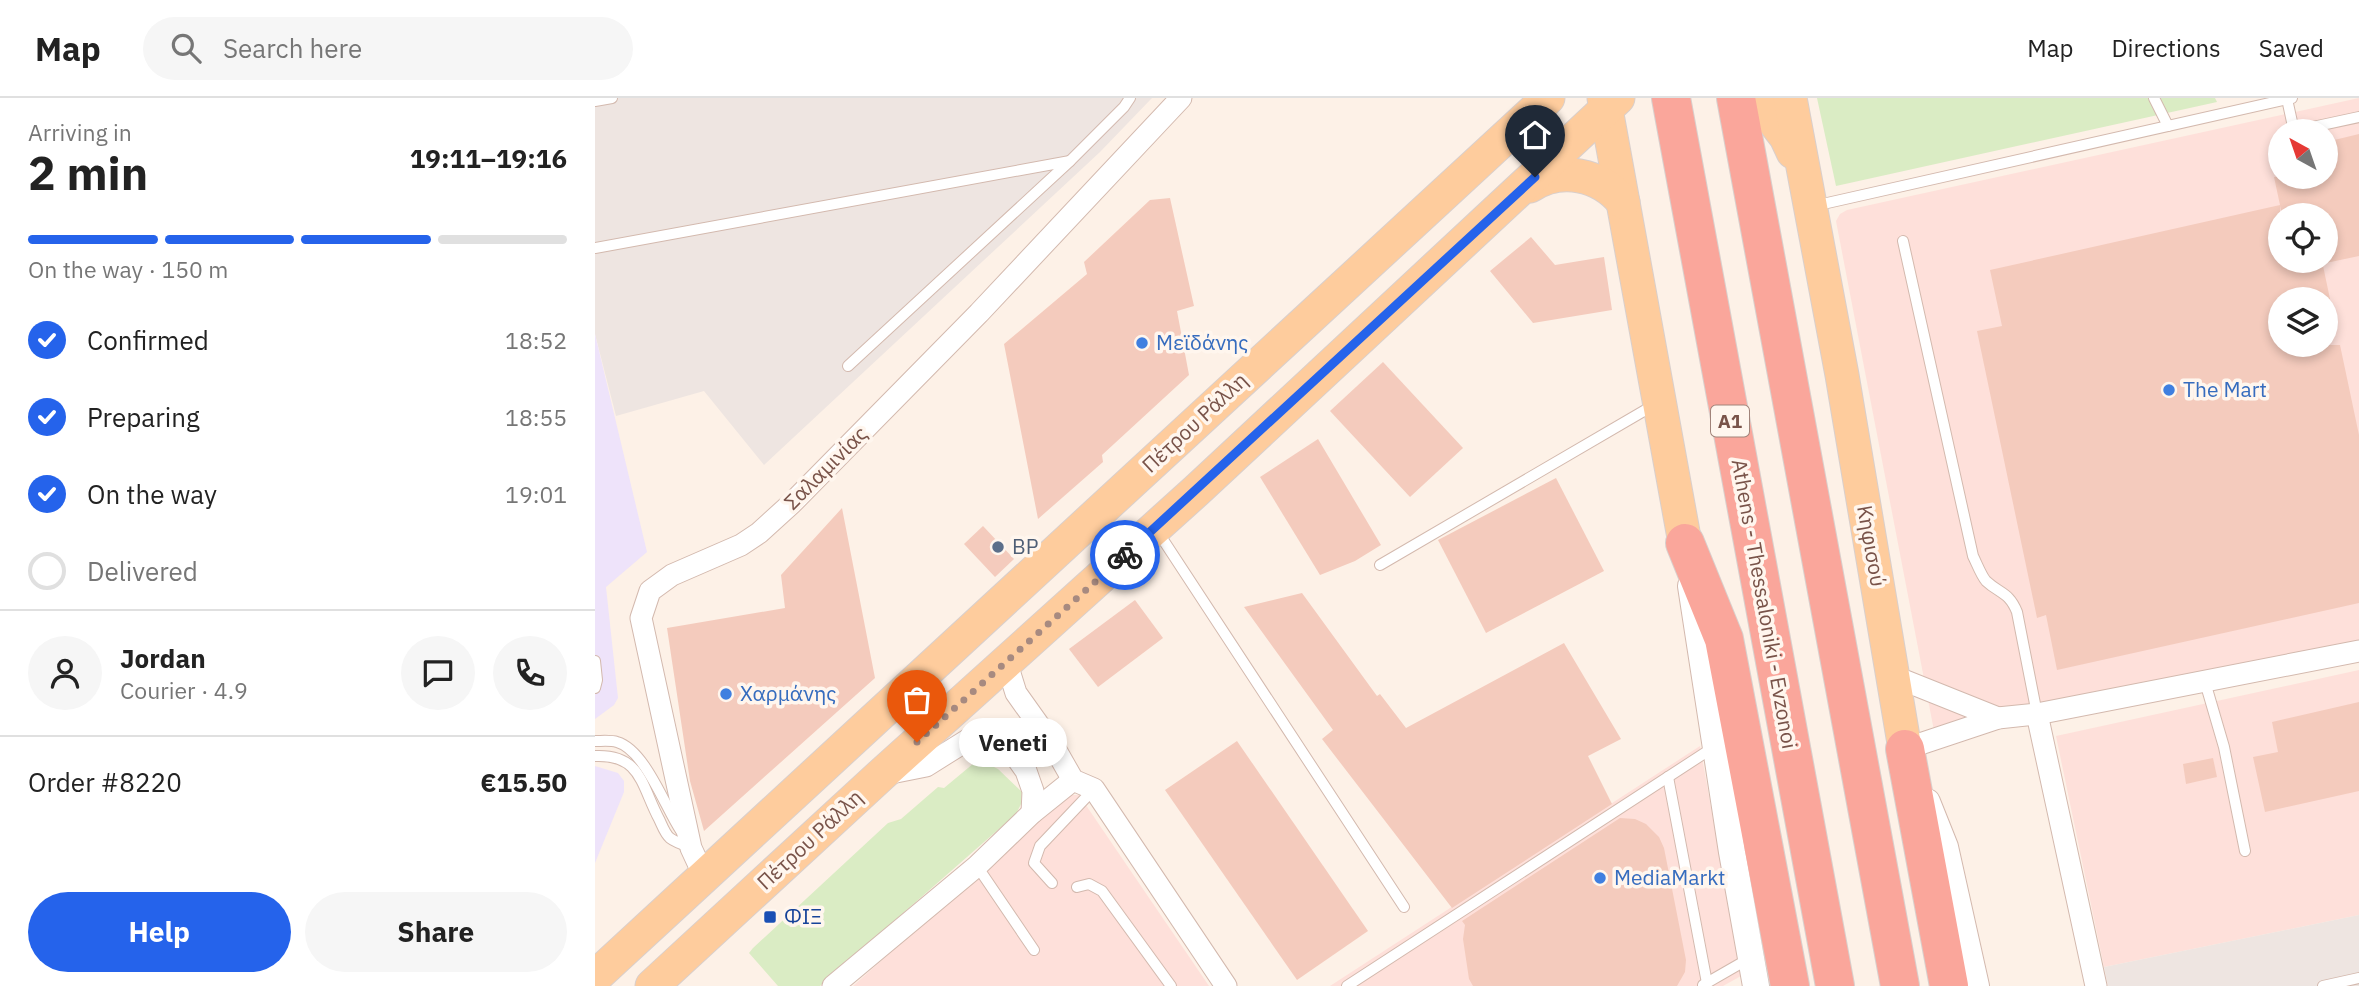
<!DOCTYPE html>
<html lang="en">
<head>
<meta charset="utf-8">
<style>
	body { margin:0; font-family:"IBM Plex Sans",sans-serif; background:#f6f6f6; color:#222; height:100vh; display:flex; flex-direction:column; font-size:26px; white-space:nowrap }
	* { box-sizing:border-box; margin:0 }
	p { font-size:23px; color:#767676 }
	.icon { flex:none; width:38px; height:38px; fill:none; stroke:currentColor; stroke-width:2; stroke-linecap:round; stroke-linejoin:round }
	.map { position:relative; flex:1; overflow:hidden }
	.sheet { display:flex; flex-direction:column; background:#fff; width:595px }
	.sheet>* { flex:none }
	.needle { width:46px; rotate:320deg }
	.fabs { position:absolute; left:1673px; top:21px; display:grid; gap:14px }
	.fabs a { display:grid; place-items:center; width:70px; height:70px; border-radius:50%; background:#fff; box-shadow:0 4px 10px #0003; font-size:35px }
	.pin { position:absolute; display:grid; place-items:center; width:60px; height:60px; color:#fff; margin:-72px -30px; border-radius:50% 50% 50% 0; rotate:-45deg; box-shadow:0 0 7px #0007 }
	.pin .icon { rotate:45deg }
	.courier { position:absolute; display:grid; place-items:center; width:70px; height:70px; margin:-35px; border:5px solid #2563eb; border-radius:50%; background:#fff; color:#222; box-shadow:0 2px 9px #0007 }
	.bubble { position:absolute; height:49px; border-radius:24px; background:#fff; box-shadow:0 4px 10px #0003; font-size:23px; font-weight:700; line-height:49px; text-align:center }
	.headline em { font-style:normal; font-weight:700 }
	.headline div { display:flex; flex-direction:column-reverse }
	.headline { display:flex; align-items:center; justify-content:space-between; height:119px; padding:0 28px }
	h1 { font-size:46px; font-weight:700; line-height:52px }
	.bar { display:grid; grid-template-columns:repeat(4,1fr); gap:10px 7px; align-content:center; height:84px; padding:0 28px }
	.bar i { height:9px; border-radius:5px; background:#e0e0e0 }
	.bar .current { background:#2563eb }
	.bar p { grid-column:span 4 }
	.line { display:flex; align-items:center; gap:18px; padding:0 28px; border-top:2px solid #e0e0e0 }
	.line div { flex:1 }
	.round { display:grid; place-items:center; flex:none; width:74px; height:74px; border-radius:37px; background:#f6f6f6 }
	ol { padding:0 28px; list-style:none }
	li { display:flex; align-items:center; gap:21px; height:77px }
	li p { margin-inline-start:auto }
	li .icon { padding:7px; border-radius:50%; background:#2563eb; color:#fff; stroke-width:4 }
	li:last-child { color:#767676 }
	li i { width:38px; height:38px; border:4px solid #e0e0e0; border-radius:50% }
	.primary-button { display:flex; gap:14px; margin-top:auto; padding:14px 28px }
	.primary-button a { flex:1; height:80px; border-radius:42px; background:#2563eb; color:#fff; font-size:28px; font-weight:700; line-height:80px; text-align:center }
	.primary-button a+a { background:#f6f6f6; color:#222 }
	header { display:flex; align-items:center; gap:42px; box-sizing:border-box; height:98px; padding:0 35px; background:#fff; border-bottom:2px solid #e0e0e0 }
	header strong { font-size:33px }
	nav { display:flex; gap:38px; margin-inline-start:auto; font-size:24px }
	.search { width:490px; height:63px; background:#f6f6f6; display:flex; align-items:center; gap:18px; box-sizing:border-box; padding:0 24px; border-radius:38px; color:#767676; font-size:26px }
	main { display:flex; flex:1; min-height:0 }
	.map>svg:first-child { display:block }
	.commercial { fill:#fee0da; fill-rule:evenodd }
	.industrial { fill:#eee5e1 }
	.education { fill:#eee3fa }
	.green { fill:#daecc4 }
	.building { fill:#f4cbbd }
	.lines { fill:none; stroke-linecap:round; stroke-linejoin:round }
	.service-casing { stroke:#d3b9ae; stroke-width:12 }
	.minor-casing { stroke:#d3b9ae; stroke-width:23 }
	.tertiary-casing { stroke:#d3b9ae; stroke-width:28 }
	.primary-casing { stroke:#d9cfcc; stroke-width:35 }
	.motorway-casing { stroke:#d9cfcc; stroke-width:40 }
	.service { stroke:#fff; stroke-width:10 }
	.minor { stroke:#fff; stroke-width:21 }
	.tertiary { stroke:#fff; stroke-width:26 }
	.primary { stroke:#fecc9d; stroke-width:33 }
	.motorway { stroke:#faa69b; stroke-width:38 }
	.done { stroke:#a78a80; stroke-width:7; stroke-dasharray:0 12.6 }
	.route { stroke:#2563eb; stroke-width:9 }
	.shop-dot { fill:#3f7fe0; stroke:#fff6ee; stroke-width:2.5 }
	.service-dot { fill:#5c6f8a; stroke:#fff6ee; stroke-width:2.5 }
	.transit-dot { fill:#1a4fb4; stroke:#fff6ee; stroke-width:2.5 }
	.labels { text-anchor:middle; stroke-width:7; stroke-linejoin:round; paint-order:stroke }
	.shield { fill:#fff6ee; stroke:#a1847a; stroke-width:2 }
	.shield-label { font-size:19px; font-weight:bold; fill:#795349 }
	.shop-label { font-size:21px; fill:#366cbe; stroke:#fff6ee; text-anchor:start }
	.street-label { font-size:21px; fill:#795349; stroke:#fff6ee }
	.service-label { font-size:21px; fill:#4e5e75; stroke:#fff6ee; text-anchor:start }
	.transit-label { font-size:21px; fill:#164399; stroke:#fff6ee; text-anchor:start }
</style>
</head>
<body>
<header>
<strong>Map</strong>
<div class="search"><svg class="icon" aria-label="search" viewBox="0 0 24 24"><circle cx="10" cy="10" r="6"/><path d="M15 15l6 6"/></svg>Search here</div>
<nav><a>Map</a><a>Directions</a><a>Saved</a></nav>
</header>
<main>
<section class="sheet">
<div class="headline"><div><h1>2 min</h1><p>Arriving in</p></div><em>19:11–19:16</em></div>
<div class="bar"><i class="current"></i><i class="current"></i><i class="current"></i><i></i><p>On the way · 150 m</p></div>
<ol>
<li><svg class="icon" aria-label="check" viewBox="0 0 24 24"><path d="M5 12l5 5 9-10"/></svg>Confirmed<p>18:52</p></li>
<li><svg class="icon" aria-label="check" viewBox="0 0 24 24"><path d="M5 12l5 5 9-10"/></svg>Preparing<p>18:55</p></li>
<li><svg class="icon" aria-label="check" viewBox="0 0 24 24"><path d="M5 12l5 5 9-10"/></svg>On the way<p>19:01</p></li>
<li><i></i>Delivered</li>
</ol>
<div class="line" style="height:126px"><a class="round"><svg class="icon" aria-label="person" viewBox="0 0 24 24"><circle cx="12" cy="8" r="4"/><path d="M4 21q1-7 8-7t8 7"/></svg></a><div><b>Jordan</b><p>Courier · 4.9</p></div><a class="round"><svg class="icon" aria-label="chat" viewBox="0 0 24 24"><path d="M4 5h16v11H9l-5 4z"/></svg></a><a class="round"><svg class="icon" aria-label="phone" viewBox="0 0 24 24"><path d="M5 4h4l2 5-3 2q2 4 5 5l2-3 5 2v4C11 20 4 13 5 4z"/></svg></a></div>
<div class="line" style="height:91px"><div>Order #8220</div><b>€15.50</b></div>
<div class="primary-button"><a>Help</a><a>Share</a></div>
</section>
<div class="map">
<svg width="1764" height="888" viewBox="0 0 1764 888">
	<rect width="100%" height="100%" fill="#fdf1e7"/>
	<g class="commercial">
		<path d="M1764,0V549L1340,638L1241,123L1245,116L1252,112ZM1685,33H1731V79H1685ZM1685,117H1731V163H1685ZM1685,201H1731V247H1685Z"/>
		<path d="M1764,572V817L1509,869L1461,638Z"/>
		<path d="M1105,648L1146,878L1128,888H735Z"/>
		<path d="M475,697H484L614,888H258L467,701Z"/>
	</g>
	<g class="industrial">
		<path d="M0,0H557L505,54L169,367L109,293L21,318L0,236Z"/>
		<path d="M1764,817V888H1513L1509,869Z"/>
	</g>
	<g class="education">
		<path d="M0,236L52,454L11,489L23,600L19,607L0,621Z"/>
		<path d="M0,668L23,675L29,683V694L0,765Z"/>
	</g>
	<g class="green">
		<path d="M1222,0H1620L1622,4L1241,88Z"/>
		<path d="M387,663L403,671L427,694L426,706L421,716L225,888H183L154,855L158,850L293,725L306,721L343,689L349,690L379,665Z"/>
	</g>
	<g class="building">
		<path d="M1764,36V158L1731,165V117H1687L1685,108V163H1727L1735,201H1685V247H1745L1764,337V505L1462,572L1451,517L1442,520L1382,233L1407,228L1395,172L1685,107L1679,79H1731V44Z"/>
		<path d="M575,100L599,208L582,213L594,277L507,357L508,364L443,421L409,246L492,176L489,164L555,102Z"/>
		<path d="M936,139L960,167L1009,159L1017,212L938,225L895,173Z"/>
		<path d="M788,264L868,350L815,399L735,313Z"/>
		<path d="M723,341L786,447L760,463L725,477L665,379Z"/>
		<path d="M961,380L1009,473L891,535L843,442Z"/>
		<path d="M247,410L280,580L109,733L95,683L72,530L190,510L186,477Z"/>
		<path d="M388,428L419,461L400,479L369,446Z"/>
		<path d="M707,495L782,598L785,596L811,630L969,545L1026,641L993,658L1017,706L857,810L727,641L738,632L649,509Z"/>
		<path d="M540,502L568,540L503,589L474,551Z"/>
		<path d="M1764,604V693L1670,714L1658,659L1683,654L1677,624Z"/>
		<path d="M642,643L773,833L702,882L570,692Z"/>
		<path d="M1618,660L1622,679L1591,686L1588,666Z"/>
		<path d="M1025,720L1040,721L1051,726L1064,739L1069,750L1091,862L1090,874L1082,888H878L874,881L868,841L870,827L867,823Z"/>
	</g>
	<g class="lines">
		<g class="service-casing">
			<g id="service">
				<path d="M1559,0L1573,28"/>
				<path d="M1692,1L1699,33L1764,19"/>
				<path d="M0,3L17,0"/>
				<path d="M1219,108L1697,0"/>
				<path d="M1308,143L1378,458C1382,466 1386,477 1391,483C1405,496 1414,494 1422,514L1442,616"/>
				<path d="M0,150L475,63"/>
				<path d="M253,268L475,63L529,9L535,0"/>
				<path d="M563,434L809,809"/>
				<path d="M785,467L1059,307"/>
				<path d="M0,563L2,582L0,590"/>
				<path d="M1610,584L1629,649L1650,753"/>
				<path d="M0,643C7,643 16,642 22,644C50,652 70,709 86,733"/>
				<path d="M0,658C46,656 46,687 64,721C67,727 70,736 75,740C80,744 89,747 95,749"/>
				<path d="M1073,679L1112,885"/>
				<path d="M382,768L439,852"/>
				<path d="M457,785L439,765L445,748L499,691"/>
				<path d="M482,789L494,786L507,793L576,888"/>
				<path d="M1108,887L1155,860"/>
				<path d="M752,888L1119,649"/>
				<path d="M1728,888L1764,880"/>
			</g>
		</g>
		<g class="minor-casing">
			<g id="minor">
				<path d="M411,563L421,595L458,647L478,682L499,691L631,888"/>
				<path d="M1298,578L1403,620"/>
				<path d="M1442,616L1501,888"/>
				<path d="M1310,651L1403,620L1442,616L1764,553"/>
				<path d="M291,676L331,668L379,638L398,639L414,649L431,673L438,693L437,715"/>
				<path d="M109,778L96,750L46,520L55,493L77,477L146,447L164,435L197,405L384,215L586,0"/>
				<path d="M238,888L382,768L437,715L478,682"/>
			</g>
		</g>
		<g class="tertiary-casing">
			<g id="tertiary">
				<path d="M1096,488L1137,754L1161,888"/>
				<path d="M1332,704L1350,749L1381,888"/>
			</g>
		</g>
		<g class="primary-casing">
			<g id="primary">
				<path d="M1009,0L1090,445"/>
				<path d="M1161,0L1191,39L1198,54"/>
				<path d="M1195,0L1247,277L1310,651"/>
				<path d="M935,88C966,68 1005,76 1028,104"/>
				<path d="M0,879L953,0"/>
				<path d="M57,888L286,677L601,393L1023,0"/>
			</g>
		</g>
		<g class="motorway-casing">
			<g id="motorway">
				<path d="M1076,0L1240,888"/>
				<path d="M1141,0L1305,888"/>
				<path d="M1090,445L1129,541L1195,888"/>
				<path d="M1310,651L1354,888"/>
			</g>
		</g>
		<use href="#service" class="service"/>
		<use href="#minor" class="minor"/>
		<use href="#tertiary" class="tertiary"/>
		<use href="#primary" class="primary"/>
		<use href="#motorway" class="motorway"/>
	</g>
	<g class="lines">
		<path class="done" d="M322,644L530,457"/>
		<path class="route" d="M530,457L940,79"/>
	</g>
	<g class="shop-dot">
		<circle cx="547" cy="245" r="7"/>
		<circle cx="1574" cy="292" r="7"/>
		<circle cx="131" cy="596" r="7"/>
		<circle cx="1005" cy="780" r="7"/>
	</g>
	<circle class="service-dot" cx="403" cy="449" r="7"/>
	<rect class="transit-dot" x="168" y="812" width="14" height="14" rx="3.5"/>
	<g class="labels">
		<rect class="shield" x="1116" y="307.5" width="38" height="31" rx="5"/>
		<g class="shield-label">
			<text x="1135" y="330">Α1</text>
		</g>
		<g class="shop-label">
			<text x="561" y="252">Μεϊδάνης</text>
			<text x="1588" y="299">The Mart</text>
			<text x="145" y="603">Χαρμάνης</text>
			<text x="1019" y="787">MediaMarkt</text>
		</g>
		<g class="street-label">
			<text transform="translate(600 325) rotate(-43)" y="7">Πέτρου Ράλλη</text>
			<text transform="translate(231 370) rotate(-45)" y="7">Σαλαμινίας</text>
			<text transform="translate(1276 448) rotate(80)" y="7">Κηφισού</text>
			<text transform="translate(1169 506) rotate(80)" y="7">Athens - Thessaloniki - Evzonoi</text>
			<text transform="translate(215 742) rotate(-43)" y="7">Πέτρου Ράλλη</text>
		</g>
		<g class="service-label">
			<text x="417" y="456">BP</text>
		</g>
		<g class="transit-label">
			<text x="189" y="826">ΦΙΞ</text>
		</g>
	</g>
</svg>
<div class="fabs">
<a><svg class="needle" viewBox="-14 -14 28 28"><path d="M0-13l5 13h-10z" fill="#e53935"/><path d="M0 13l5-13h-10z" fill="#767676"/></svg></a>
<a><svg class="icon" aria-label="locate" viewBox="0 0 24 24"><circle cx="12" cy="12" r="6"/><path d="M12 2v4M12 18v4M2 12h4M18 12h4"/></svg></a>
<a><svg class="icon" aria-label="layers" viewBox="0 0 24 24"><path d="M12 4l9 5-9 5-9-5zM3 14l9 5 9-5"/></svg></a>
</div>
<div class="pin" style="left:322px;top:644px;background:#ea580c"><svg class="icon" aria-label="bag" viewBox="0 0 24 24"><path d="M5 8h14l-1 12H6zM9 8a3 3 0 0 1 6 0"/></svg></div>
<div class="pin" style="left:940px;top:79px;background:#1f2937"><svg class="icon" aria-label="home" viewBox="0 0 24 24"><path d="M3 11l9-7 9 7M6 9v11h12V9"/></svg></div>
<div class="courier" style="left:530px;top:457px"><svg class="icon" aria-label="bike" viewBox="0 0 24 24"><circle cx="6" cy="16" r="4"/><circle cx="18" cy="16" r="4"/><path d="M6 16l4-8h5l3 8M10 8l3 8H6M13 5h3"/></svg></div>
<div class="bubble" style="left:364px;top:620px;width:108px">Veneti</div>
</div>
</main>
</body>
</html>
